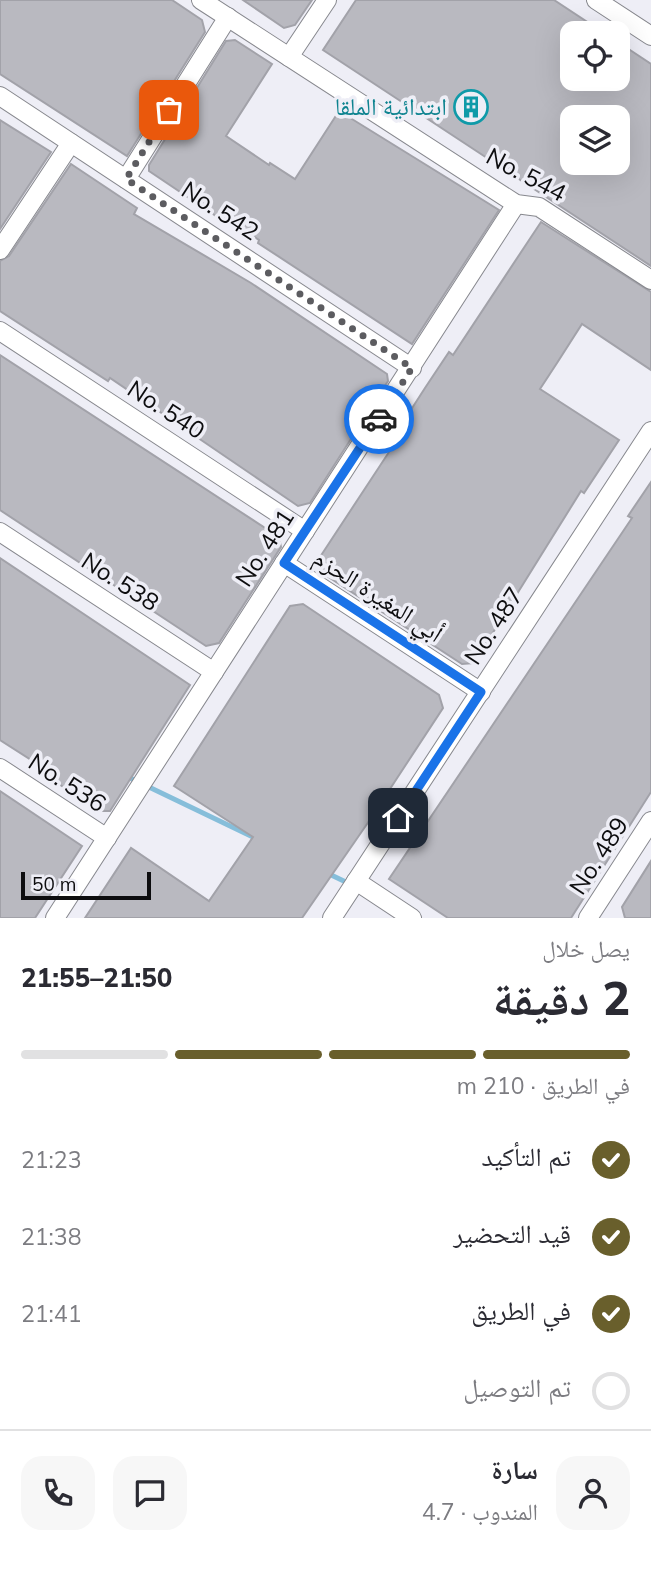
<!DOCTYPE html>
<html lang="ar">
<head>
<meta charset="utf-8">
<style>
	body { margin:0; font-family:Mulish,"Noto Naskh Arabic",sans-serif; background:#f7f7f7; color:#2b2b33; direction:rtl; height:100vh; display:flex; flex-direction:column; font-size:26px; white-space:nowrap }
	* { box-sizing:border-box; margin:0 }
	p { font-size:23px; color:#7c7c81 }
	.icon { flex:none; width:38px; height:38px; fill:none; stroke:currentColor; stroke-width:2; stroke-linecap:round; stroke-linejoin:round }
	.map { position:relative; height:918px; overflow:hidden; direction:ltr }
	.side { display:flex; flex-direction:column; background:#fff; flex:1 }
	.side>* { flex:none }
	.buttons { position:absolute; left:560px; top:21px; display:grid; gap:14px }
	.buttons a { display:grid; place-items:center; width:70px; height:70px; border-radius:14px; background:#fff; box-shadow:0 7px 28px #0002; font-size:35px }
	.scale { position:absolute; left:21px; bottom:18px; width:130px; box-sizing:border-box; padding-left:7px; border:4px solid #0d0d0f; border-top:0; font-size:19px; line-height:24px; white-space:nowrap; color:#0d0d0f; -webkit-text-stroke:5px #eeeef6; paint-order:stroke }
	.pin { position:absolute; display:grid; place-items:center; width:60px; height:60px; color:#fff; margin:-30px; border-radius:14px; box-shadow:0 4px 10px #0006 }
	.courier { position:absolute; display:grid; place-items:center; width:70px; height:70px; margin:-35px; border:5px solid #1a73e8; border-radius:50%; background:#fff; color:#222; box-shadow:0 2px 9px #0007 }
	.headline em { font-style:normal; font-weight:800 }
	.headline div { display:flex; flex-direction:column-reverse }
	.headline { display:flex; align-items:center; justify-content:space-between; height:119px; padding:0 21px }
	h1 { font-size:46px; font-weight:800; line-height:52px }
	.bar { display:grid; grid-template-columns:repeat(4,1fr); gap:10px 7px; align-content:center; height:84px; padding:0 21px }
	.bar i { height:9px; border-radius:5px; background:#e1e1e2 }
	.bar .on { background:#695f2c }
	.bar p { grid-column:span 4 }
	.line { display:flex; align-items:center; gap:18px; padding:0 21px; border-top:2px solid #e1e1e2 }
	.line div { flex:1 }
	.round { display:grid; place-items:center; flex:none; width:74px; height:74px; border-radius:21px; background:#f7f7f7 }
	ol { padding:0 21px; list-style:none }
	li { display:flex; align-items:center; gap:21px; height:77px }
	li p { margin-inline-start:auto }
	li .icon { padding:7px; border-radius:50%; background:#695f2c; color:#fff; stroke-width:4 }
	li:last-child { color:#7c7c81 }
	li i { width:38px; height:38px; border:4px solid #e1e1e2; border-radius:50% }
	.map>svg:first-child { display:block }
	.lines { fill:none; stroke-linecap:round; stroke-linejoin:round }
	.stream { stroke:#86beda; stroke-width:5 }
	.building { fill:#b9b9c0; stroke:#a2a2a9; stroke-width:2; fill-rule:evenodd }
	.minor-casing { stroke:#87888e; stroke-width:20 }
	.minor { stroke:#fff; stroke-width:18 }
	.done { stroke:#5c5c60; stroke-width:7; stroke-dasharray:0 12.6 }
	.route { stroke:#1a73e8; stroke-width:9 }
	.labels { text-anchor:middle; stroke-width:7; stroke-linejoin:round; paint-order:stroke }
	.culture-label { font-size:24px; fill:#0d838f; stroke:#eeeef6; text-anchor:end }
	.street-label { font-size:24px; fill:#0d0d0f; stroke:#eeeef6 }
</style>
</head>
<body>
<div class="map">
<svg width="651" height="918" viewBox="0 0 651 918">
	<rect width="100%" height="100%" fill="#eeeef6"/>
	<g class="lines">
		<g class="stream">
			<path d="M126,776L259,840"/>
			<path d="M327,873L350,884"/>
		</g>
	</g>
	<g class="building">
		<path d="M0,0H172L202,20L205,32L127,156L0,74Z"/>
		<path d="M243,0H312L295,25L284,28Z"/>
		<path d="M356,0H554L604,33H572V79H618V42L651,64V266L323,50ZM572,117H618V163H572Z"/>
		<path d="M235,40L272,64L226,136L269,165L270,163L295,179L339,111L499,210L412,344L258,243L259,240L227,219L225,222L149,171V165L226,41Z"/>
		<path d="M0,120L51,152L0,229Z"/>
		<path d="M71,164L137,208L134,214L251,283L387,374L388,381L310,503L298,506L110,378L108,381L0,311V261L9,256Z"/>
		<path d="M541,222L651,292V370L582,324L557,363L540,389L619,440L584,493L581,491L474,663L462,664L324,574L318,560L393,446L389,444L425,388L449,352L453,355Z"/>
		<path d="M0,355L279,537L281,547L219,643L206,646L0,510Z"/>
		<path d="M651,482V792L571,918H448L389,879L632,518L628,516Z"/>
		<path d="M0,558L190,685L110,811H99L50,778L53,774L0,740Z"/>
		<path d="M303,604L439,695L443,708L367,824L302,918H85L131,848L209,901L253,837L174,786L290,606Z"/>
		<path d="M0,791L82,846L35,918H0Z"/>
		<path d="M651,861V918H625L622,907Z"/>
	</g>
	<g class="lines">
		<g class="minor-casing">
			<g id="minor">
				<path d="M201,0L516,204L539,207L651,280"/>
				<path d="M596,0L651,36"/>
				<path d="M289,57L327,0"/>
				<path d="M0,96L412,368"/>
				<path d="M126,179L228,17"/>
				<path d="M0,250L71,143"/>
				<path d="M0,331L305,531"/>
				<path d="M0,532L214,672"/>
				<path d="M284,563L481,692"/>
				<path d="M0,768L107,838"/>
				<path d="M356,881L412,918"/>
				<path d="M55,918L516,204"/>
				<path d="M332,918L651,431"/>
				<path d="M588,918L651,821"/>
			</g>
		</g>
		<use href="#minor" class="minor"/>
	</g>
	<g class="lines">
		<path class="done" d="M169,110L126,179L412,368L379,419"/>
		<path class="route" d="M379,419L284,563L481,692L398,818"/>
	</g>
	<defs>
		<g id="building-ring" transform="scale(1.75)"><circle r="9.5" fill="#eeeef6" stroke="#0f9aa8" stroke-width="1.5"/><path d="M-4-6H4V6H1V3H-1V6H-4ZM-2.5-4.3h1.7v1.8h-1.7ZM.8-4.3h1.7v1.8H.8ZM-2.5-1h1.7V.8h-1.7ZM.8-1h1.7V.8H.8Z" fill="#0f9aa8"/></g>
	</defs>
	<g fill-rule="evenodd">
		<use href="#building-ring" x="471" y="107"/>
	</g>
	<g class="labels">
		<g class="culture-label">
			<text x="447" y="115">ابتدائية الملقا</text>
		</g>
		<g class="street-label">
			<text transform="translate(526 175) rotate(28)" y="8">No. 544</text>
			<text transform="translate(220 211) rotate(33)" y="8">No. 542</text>
			<text transform="translate(166 410) rotate(33)" y="8">No. 540</text>
			<text transform="translate(265 548) rotate(-57)" y="8">No. 481</text>
			<text transform="translate(120 582) rotate(33)" y="8">No. 538</text>
			<text transform="translate(378 596) rotate(33)" y="8">أبي المغيرة الحزم</text>
			<text transform="translate(494 626) rotate(-57)" y="8">No. 487</text>
			<text transform="translate(67 783) rotate(33)" y="8">No. 536</text>
			<text transform="translate(599 856) rotate(-57)" y="8">No. 489</text>
		</g>
	</g>
</svg>
<div class="buttons">
<a><svg class="icon" aria-label="locate" viewBox="0 0 24 24"><circle cx="12" cy="12" r="6"/><path d="M12 2v4M12 18v4M2 12h4M18 12h4"/></svg></a>
<a><svg class="icon" aria-label="layers" viewBox="0 0 24 24"><path d="M12 4l9 5-9 5-9-5zM3 14l9 5 9-5"/></svg></a>
</div>
<div class="scale">50 m</div>
<div class="pin" style="left:169px;top:110px;background:#ea580c"><svg class="icon" aria-label="bag" viewBox="0 0 24 24"><path d="M5 8h14l-1 12H6zM9 8a3 3 0 0 1 6 0"/></svg></div>
<div class="pin" style="left:398px;top:818px;background:#1f2937"><svg class="icon" aria-label="home" viewBox="0 0 24 24"><path d="M3 11l9-7 9 7M6 9v11h12V9"/></svg></div>
<div class="courier" style="left:379px;top:419px"><svg class="icon" aria-label="car" viewBox="0 0 24 24"><path d="M5 17H2v-5l4-1 3-4h7l3 4 3 1v5h-3M9 17h6M6 11h13"/><circle cx="7" cy="17" r="2"/><circle cx="17" cy="17" r="2"/></svg></div>
</div>
<section class="side">
<div class="headline"><div><h1>2 دقيقة</h1><p>يصل خلال</p></div><em>21:50–21:55</em></div>
<div class="bar"><i class="on"></i><i class="on"></i><i class="on"></i><i></i><p>في الطريق · 210 m</p></div>
<ol>
<li><svg class="icon" aria-label="check" viewBox="0 0 24 24"><path d="M5 12l5 5 9-10"/></svg>تم التأكيد<p>21:23</p></li>
<li><svg class="icon" aria-label="check" viewBox="0 0 24 24"><path d="M5 12l5 5 9-10"/></svg>قيد التحضير<p>21:38</p></li>
<li><svg class="icon" aria-label="check" viewBox="0 0 24 24"><path d="M5 12l5 5 9-10"/></svg>في الطريق<p>21:41</p></li>
<li><i></i>تم التوصيل</li>
</ol>
<div class="line" style="height:126px"><a class="round"><svg class="icon" aria-label="person" viewBox="0 0 24 24"><circle cx="12" cy="8" r="4"/><path d="M4 21q1-7 8-7t8 7"/></svg></a><div><b>سارة</b><p>المندوب · 4.7</p></div><a class="round"><svg class="icon" aria-label="chat" viewBox="0 0 24 24"><path d="M4 5h16v11H9l-5 4z"/></svg></a><a class="round"><svg class="icon" aria-label="phone" viewBox="0 0 24 24"><path d="M5 4h4l2 5-3 2q2 4 5 5l2-3 5 2v4C11 20 4 13 5 4z"/></svg></a></div>
</section>
</body>
</html>
